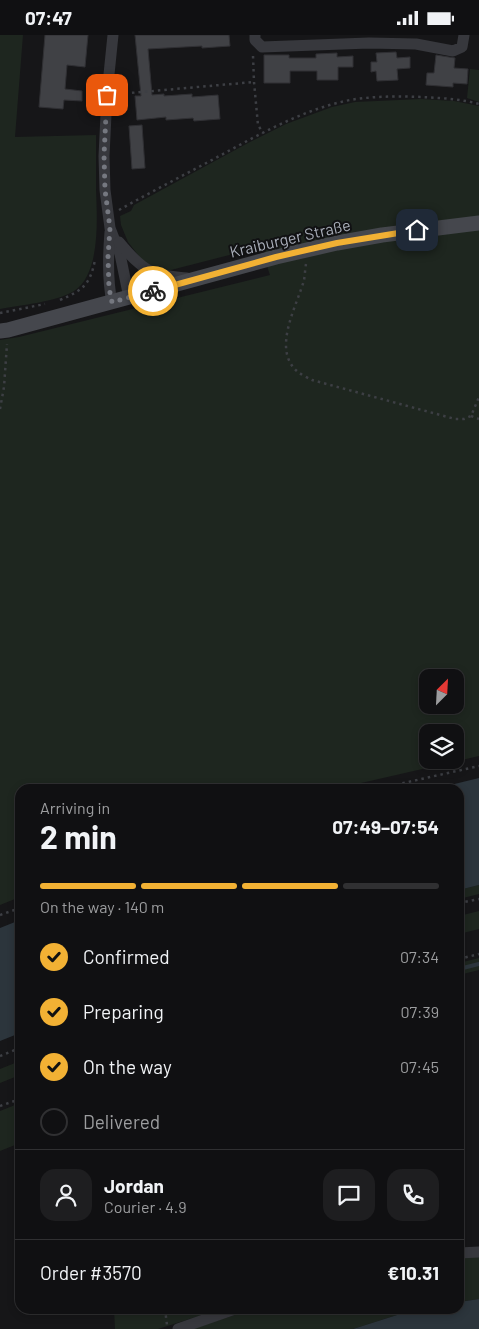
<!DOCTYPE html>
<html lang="en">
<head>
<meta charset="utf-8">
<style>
	body { margin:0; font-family:Barlow,sans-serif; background:#1e1e20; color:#f1f3f6; height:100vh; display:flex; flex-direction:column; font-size:19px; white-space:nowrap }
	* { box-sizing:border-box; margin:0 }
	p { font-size:16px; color:#9c9d9f }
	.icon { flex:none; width:28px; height:28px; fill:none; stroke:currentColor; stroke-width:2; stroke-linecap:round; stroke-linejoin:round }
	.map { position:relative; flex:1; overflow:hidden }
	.panel { position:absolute; left:15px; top:749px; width:449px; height:530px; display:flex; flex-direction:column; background:#101012; border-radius:15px; box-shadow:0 2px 8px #0003,0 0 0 1px #303032 }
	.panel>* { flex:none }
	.needle { width:32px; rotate:24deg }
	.tools { position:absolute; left:419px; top:634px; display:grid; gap:10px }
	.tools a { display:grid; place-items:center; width:45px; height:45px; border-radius:10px; background:#101012; box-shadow:0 2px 8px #0003,0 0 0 1px #303032; font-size:25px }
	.pin { position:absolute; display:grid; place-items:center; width:42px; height:42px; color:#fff; margin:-21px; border-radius:10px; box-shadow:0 2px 8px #0006 }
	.courier { position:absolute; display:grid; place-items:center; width:50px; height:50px; margin:-25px; border:4px solid #f2b134; border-radius:50%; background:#fff; color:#222; box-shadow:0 1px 6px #0007 }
	.summary em { font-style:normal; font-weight:700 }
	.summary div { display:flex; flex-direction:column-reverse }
	.summary { display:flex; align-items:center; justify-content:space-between; height:85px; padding:0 25px }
	h1 { font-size:32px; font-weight:700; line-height:38px }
	.bar { display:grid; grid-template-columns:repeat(4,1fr); gap:8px 5px; align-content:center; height:60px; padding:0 25px }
	.bar i { height:6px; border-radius:4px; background:#303032 }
	.bar .current { background:#f2b134 }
	.bar p { grid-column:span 4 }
	.line { display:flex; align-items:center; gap:12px; padding:0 25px; border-top:1px solid #303032 }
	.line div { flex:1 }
	.round { display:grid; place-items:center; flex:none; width:52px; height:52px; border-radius:15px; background:#1e1e20 }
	ol { padding:0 25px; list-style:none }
	li { display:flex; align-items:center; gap:15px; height:55px }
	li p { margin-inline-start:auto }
	li .icon { padding:5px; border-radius:50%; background:#f2b134; color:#111; stroke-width:4 }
	li:last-child { color:#9c9d9f }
	li i { width:28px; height:28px; border:2px solid #303032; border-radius:50% }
	.status { display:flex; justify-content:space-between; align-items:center; height:35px; padding:0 25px; background:#101012; direction:ltr }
	.status svg { height:14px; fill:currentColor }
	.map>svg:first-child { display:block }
	.green { fill:#1e261f; fill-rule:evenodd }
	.water { fill:#2c353c }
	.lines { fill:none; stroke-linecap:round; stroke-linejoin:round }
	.stream { stroke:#2c353c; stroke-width:4 }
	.building { fill:#404145; stroke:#303034 }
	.path { stroke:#3d3f44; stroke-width:2.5; stroke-dasharray:2.5 4; stroke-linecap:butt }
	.minor { stroke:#37383d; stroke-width:11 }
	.secondary { stroke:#45474d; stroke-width:15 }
	.done { stroke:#757880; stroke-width:5; stroke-dasharray:0 9 }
	.route { stroke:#f2b134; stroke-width:6 }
	.labels { text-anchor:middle; stroke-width:4; stroke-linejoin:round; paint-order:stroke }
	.street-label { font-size:16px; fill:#a8adb8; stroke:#111113 }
</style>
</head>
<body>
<div class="status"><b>07:47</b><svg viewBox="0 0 49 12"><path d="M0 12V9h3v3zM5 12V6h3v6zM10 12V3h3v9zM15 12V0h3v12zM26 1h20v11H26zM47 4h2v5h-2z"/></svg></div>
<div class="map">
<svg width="479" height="1294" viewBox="0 0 479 1294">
	<rect width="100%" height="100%" fill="#161618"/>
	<g class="green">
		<path d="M0,0H23L15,102L96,100C96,118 96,136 96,154C97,182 101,239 74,256C56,267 21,270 0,274Z"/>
		<path d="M470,34L479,35V67L467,63Z"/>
		<path d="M421,64L454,66L479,71V721L335,754H20V862L0,870V305L19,302L270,240L262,216L241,217L167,236L153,232L142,225L128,207L121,190L120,181L131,176L134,170L248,108L286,89L332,72L355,67ZM428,642H455V670H428ZM428,698H455V725H428Z"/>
		<path d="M479,850V859L459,864V855Z"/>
		<path d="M479,876V894L459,899V881Z"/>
		<path d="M479,923V935L459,940V928Z"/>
		<path d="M20,1026V1040L0,1048V1034Z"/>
		<path d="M20,1068V1108L0,1116V1076Z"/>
		<path d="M479,1221V1264L459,1267V1223Z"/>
		<path d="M114,1274H221L158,1294H115Z"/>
		<path d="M252,1274H416L353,1294H193Z"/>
	</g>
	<g class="water">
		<path d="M479,743V850L459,855V754H434Z"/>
		<path d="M20,885V998L0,1006V893Z"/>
		<path d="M479,1264V1294H353L416,1274H459V1267Z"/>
	</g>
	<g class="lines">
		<path class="stream" d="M459,934L479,929"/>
	</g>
	<g class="building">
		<path d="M45,0H88L85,32L67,30L65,54L82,56V66L64,65L63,74L39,72Z"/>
		<path d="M135,0H229L230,11L202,13V11L148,14L152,60L164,59V61L192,59V62L218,60L220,84L194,86L193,83L166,85V82L137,85L135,61H141Z"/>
		<path d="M396,17L397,23L410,22V33L397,34L398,45L377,46L376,36L371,37V27H377L376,18Z"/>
		<path d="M337,18V22L353,21V32H338V45H317V36H290V48H264V20H289V23H316V19Z"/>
		<path d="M436,20L455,23L454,33L468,34L467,49L453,48V52L426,50L427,38H434Z"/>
		<path d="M142,90L145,133L132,134L129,91Z"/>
	</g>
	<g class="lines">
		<g class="path">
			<path d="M253,21L254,47L258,90L263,98"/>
			<path d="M119,59L254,47"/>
			<path d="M119,175C149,158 180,142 210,126C255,102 300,75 350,65C374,61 398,61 422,62C441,63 461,64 479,69"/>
			<path d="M306,229C305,234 305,240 304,245C297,271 271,315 298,337C302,340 308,343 312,345L455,384H464L471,381L479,362"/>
			<path d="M60,265C83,255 90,250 95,225"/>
			<path d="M0,278L45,269"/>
			<path d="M0,374L4,352L7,309"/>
			<path d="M471,381L479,384"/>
			<path d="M377,754L479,731"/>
			<path d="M459,868L479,864"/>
			<path d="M0,880L20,873"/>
			<path d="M459,924L479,919"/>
			<path d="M0,1021L20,1013"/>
			<path d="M0,1071L20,1064"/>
			<path d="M165,1274L167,1290"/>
		</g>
		<g class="minor">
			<path d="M113,0L107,59L104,121L105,155L110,193L120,219L129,263"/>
			<path d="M255,0V5L262,12L369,8L416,9L453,16L462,12L464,0"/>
			<path d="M110,197C108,221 107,244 112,267"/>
			<path d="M119,207C143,236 150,240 187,243"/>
			<path d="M459,1218L479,1217"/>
			<path d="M178,1294L235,1274"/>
		</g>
		<path class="secondary" d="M0,296L8,295L276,222L337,208L382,200L479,188"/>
	</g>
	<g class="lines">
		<path class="done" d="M107,60L104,120L105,155L110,193L108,222L109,253L112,267L153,256"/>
		<path class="route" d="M153,256L276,222L337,208L417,195"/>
	</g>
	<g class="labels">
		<g class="street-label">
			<text transform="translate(290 203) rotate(-13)" y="6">Kraiburger Straße</text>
		</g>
	</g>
</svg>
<div class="tools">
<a><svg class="needle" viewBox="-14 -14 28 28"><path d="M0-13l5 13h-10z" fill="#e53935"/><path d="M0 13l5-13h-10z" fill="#9c9d9f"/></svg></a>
<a><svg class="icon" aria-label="layers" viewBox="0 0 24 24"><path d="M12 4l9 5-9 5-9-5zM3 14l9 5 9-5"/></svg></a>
</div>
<div class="pin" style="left:107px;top:60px;background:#ea580c"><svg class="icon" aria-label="bag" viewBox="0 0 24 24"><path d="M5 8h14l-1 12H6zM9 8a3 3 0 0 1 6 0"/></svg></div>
<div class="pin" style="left:417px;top:195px;background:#1f2937"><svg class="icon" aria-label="home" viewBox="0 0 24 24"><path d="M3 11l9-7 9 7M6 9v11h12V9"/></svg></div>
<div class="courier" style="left:153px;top:256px"><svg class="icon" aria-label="bike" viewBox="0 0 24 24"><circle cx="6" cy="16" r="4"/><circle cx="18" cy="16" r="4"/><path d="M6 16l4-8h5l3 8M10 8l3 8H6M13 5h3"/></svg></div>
<section class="panel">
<div class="summary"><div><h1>2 min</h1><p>Arriving in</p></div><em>07:49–07:54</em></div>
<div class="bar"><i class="current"></i><i class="current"></i><i class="current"></i><i></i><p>On the way · 140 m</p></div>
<ol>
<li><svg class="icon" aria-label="check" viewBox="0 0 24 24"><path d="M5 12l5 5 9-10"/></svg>Confirmed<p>07:34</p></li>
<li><svg class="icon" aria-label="check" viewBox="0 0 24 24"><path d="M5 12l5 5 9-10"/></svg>Preparing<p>07:39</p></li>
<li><svg class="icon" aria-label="check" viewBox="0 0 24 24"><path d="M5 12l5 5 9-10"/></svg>On the way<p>07:45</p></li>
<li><i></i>Delivered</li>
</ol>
<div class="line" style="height:90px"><a class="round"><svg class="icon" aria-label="person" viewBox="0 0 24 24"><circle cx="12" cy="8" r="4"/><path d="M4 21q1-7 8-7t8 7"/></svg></a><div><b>Jordan</b><p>Courier · 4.9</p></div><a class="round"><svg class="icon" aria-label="chat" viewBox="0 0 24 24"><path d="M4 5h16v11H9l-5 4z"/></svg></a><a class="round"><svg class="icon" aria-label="phone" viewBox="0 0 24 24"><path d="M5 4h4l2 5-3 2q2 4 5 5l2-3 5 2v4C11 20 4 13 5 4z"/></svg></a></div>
<div class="line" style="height:65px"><div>Order #3570</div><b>€10.31</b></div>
</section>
</div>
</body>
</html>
